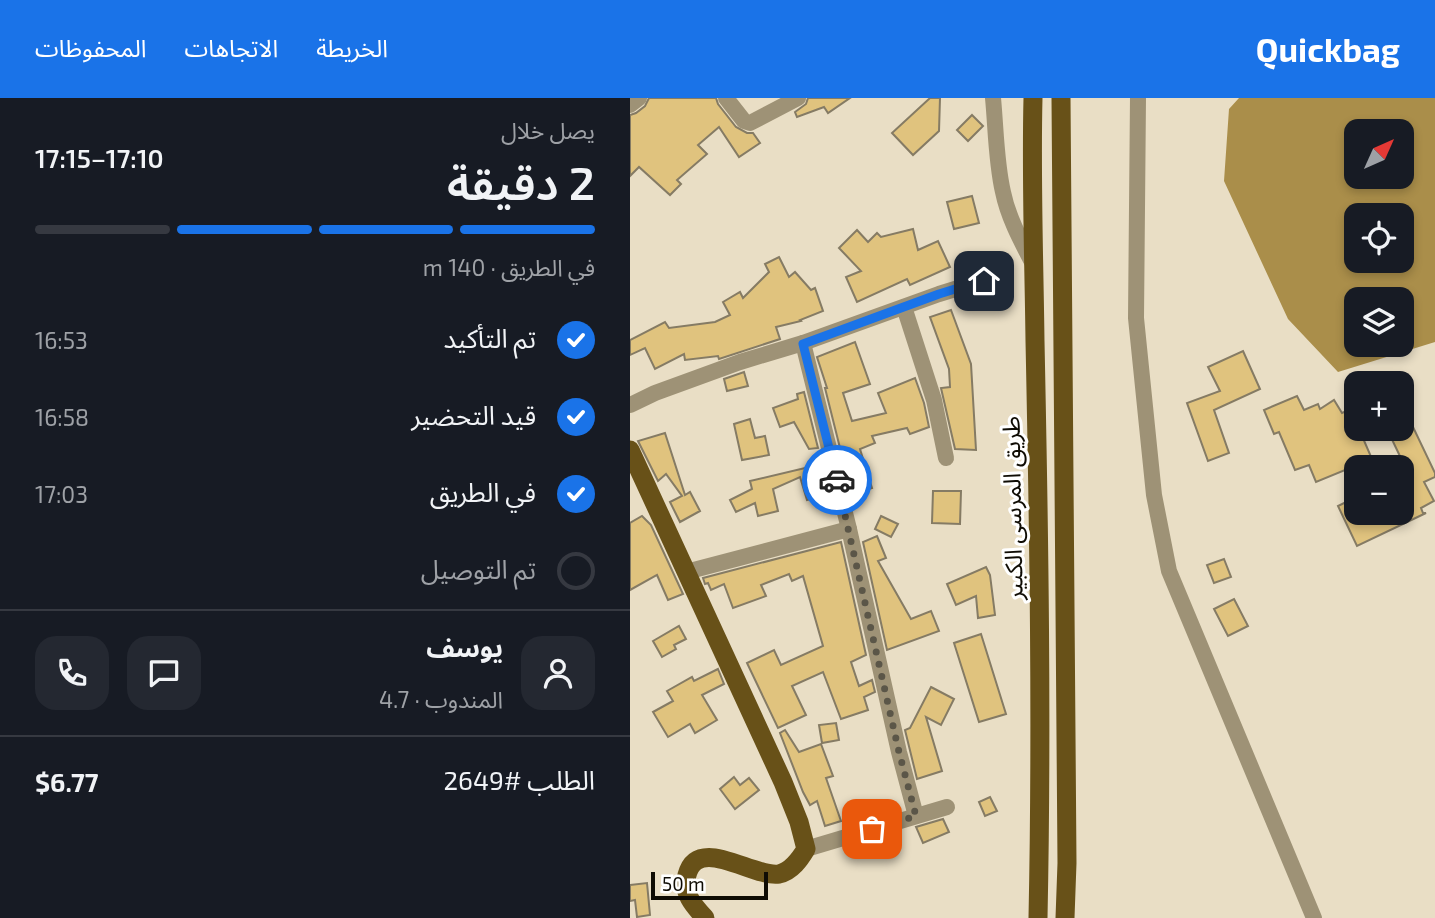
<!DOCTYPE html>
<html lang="ar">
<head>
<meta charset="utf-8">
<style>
	body { margin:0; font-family:"Exo 2","Noto Sans Arabic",sans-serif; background:#242831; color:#f1f3f6; direction:rtl; height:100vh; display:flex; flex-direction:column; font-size:26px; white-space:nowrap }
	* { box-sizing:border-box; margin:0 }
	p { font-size:23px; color:#9ea1a6 }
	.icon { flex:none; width:38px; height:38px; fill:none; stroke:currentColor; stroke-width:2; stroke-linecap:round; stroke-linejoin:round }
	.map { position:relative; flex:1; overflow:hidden; direction:ltr }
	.sheet { display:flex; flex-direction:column; background:#171b24; width:630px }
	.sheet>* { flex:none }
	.needle { width:46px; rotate:45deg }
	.controls { position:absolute; left:714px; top:21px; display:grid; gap:14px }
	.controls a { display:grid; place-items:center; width:70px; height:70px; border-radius:14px; background:#171b24; box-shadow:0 4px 10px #0003; font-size:35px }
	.scale { position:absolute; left:21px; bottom:18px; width:117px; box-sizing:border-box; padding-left:7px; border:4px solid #0f0c04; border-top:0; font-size:19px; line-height:24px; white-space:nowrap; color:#0f0c04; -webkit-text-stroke:5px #fff; paint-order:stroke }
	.pin { position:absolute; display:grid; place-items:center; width:60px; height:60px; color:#fff; margin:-30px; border-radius:14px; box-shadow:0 4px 10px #0006 }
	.courier { position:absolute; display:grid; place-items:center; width:70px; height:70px; margin:-35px; border:5px solid #1a73e8; border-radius:50%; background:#fff; color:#222; box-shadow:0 2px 9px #0007 }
	.overview em { font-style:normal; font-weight:600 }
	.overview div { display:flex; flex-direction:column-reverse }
	.overview { display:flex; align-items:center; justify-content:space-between; height:119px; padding:0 35px }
	h1 { font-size:46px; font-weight:600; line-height:52px }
	.bar { display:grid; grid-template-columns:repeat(4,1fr); gap:10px 7px; align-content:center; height:84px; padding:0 35px }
	.bar i { height:9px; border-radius:5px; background:#363941 }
	.bar .selected { background:#1a73e8 }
	.bar p { grid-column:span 4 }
	.line { display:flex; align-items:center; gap:18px; padding:0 35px; border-top:2px solid #363941 }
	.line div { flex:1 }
	.round { display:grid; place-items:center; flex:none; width:74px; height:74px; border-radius:21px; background:#242831 }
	ol { padding:0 35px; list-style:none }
	li { display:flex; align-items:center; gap:21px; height:77px }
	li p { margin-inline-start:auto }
	li .icon { padding:7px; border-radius:50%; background:#1a73e8; color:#fff; stroke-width:4 }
	li:last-child { color:#9ea1a6 }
	li i { width:38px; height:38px; border:4px solid #363941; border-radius:50% }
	header { display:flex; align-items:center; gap:42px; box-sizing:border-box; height:98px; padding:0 35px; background:#1a73e8; color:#fff }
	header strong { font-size:33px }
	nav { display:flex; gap:38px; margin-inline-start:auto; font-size:24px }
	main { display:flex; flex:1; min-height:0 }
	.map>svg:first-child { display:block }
	.water { fill:#aa8e4a; fill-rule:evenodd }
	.building { fill:#e0c37e; stroke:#857b64; stroke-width:2 }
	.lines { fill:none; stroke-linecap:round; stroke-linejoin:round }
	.minor { stroke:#9e9276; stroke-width:16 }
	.major { stroke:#685118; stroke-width:19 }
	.done { stroke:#5b5648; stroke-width:7; stroke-dasharray:0 12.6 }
	.route { stroke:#1a73e8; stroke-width:9 }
	.labels { text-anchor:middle; stroke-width:6; stroke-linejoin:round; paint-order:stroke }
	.street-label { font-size:24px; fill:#0f0c04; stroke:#fff }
</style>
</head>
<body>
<header>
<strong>Quickbag</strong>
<nav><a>الخريطة</a><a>الاتجاهات</a><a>المحفوظات</a></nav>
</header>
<main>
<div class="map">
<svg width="805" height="820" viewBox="0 0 805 820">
	<rect width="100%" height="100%" fill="#e9dec5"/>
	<path class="water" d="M609,0H805V244L708,274L658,221L594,83L599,11ZM726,33H772V79H726ZM726,117H772V163H726ZM726,201H772V247H726Z"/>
	<g class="building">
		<path d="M19,0H86L88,6L106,29L117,35H123L130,45L109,59L89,29L68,47L77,56L47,82L51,86L40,97L9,69L0,78V17L6,15L15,8Z"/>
		<path d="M178,0H220L198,15L194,9L167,19L165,14L176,6Z"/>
		<path d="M300,0H310L309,33L283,57L262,35Z"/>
		<path d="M342,17L353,28L338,43L327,32Z"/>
		<path d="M342,98L349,125L324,131L317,104Z"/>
		<path d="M283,131L288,152L308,143L320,169L280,187L277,181L227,204L216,179L231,173L209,150L227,132L238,144L247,135L251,139Z"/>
		<path d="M149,159L159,179L165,174L181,192L185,190L193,213L170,222L171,223L146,229L150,241L89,261L88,258L55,262L54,256L25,271L15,250L0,257V242L35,224L39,230L85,224L100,217L93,204L110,194L113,200L139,174L135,166Z"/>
		<path d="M321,212L341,266L346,352L325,351L311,290L320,289L319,271L300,219Z"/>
		<path d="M225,244L240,286L213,295L222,323L256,315L248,295L285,280L294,305L299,329L280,336L277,330L242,338L245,345L230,351L242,390L224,395L222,389L220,390L195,290H197L187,259Z"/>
		<path d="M613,253L630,291L584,312L599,355L578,363L557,305L590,293L578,269Z"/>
		<path d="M114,274L118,288L97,293L94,281Z"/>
		<path d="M174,294L188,350L179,351L164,324L150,329L143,310L168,301L167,296Z"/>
		<path d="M667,298L674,312L688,306L690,311L704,302L712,315L721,311L726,324V331H729L742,361L686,384L679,367L665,372L649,334L644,336L634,312Z"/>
		<path d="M772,306L805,375V379L794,384L804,403L791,410L793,415H796L727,448L708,408L726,399V415H772V377L778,375L757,331H772Z"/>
		<path d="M120,321L125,340L135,338L139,357L112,362L104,326Z"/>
		<path d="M35,335L55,397L60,394L70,413L50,424L40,404L52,398L36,376L28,383L8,343Z"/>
		<path d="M192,366L199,396L177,402L170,379L143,391L148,413L128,418L125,405L106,414L100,402L122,391L120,383Z"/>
		<path d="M303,393H331L330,426L302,425Z"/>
		<path d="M12,418L21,427L53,496L38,502L27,477L0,492V425Z"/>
		<path d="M251,418L268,426L261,439L245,431Z"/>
		<path d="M247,438L256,460L248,463L281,521L301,513L309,533L257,552L233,444Z"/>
		<path d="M211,444L236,557L221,564L229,588L242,582L245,594L234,599L238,612L211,621L193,574L162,588L176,617L148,630L117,565L144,552L151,567L193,548L173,478L162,483L159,476L131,487L136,498L103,510L94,486L81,492L78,485L75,486L73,480Z"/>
		<path d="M594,461L601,479L584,485L577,467Z"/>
		<path d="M356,469L360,477L365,517L348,520L346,498L326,507L317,486Z"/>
		<path d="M604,501L618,528L598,538L584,511Z"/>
		<path d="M49,528L56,541L44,547L46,551L32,559L23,543Z"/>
		<path d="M351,536L376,616L349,624L324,545Z"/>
		<path d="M88,571L94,586L72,597L87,622L65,635L60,626L38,639L23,614L43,603L37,593L62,579L64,583Z"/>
		<path d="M301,589L324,601L311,627L296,619L312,673L287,681L275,632L280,630Z"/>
		<path d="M206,625L209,642L192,645L189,627Z"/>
		<path d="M155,632L169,654L191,646L203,678L196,680L211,723L195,728L187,703L180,707L173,694L150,635Z"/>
		<path d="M104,679L110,687L119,680L129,692L105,711L90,691Z"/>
		<path d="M360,699L367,713L355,718L349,704Z"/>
		<path d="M313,721L319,734L293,745L286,729Z"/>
		<path d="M17,785L20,817L7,819L5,802L0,803V787Z"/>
	</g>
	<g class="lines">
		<g class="minor">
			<path d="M96,0L114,23L120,25L168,0"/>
			<path d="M363,0C366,31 366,64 373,94C378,119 391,143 403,166"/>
			<path d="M508,0L506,220L524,397L539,473L684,820"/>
			<path d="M0,7L9,0"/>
			<path d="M274,209L304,302L316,360"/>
			<path d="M173,245L219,431L269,654L286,718"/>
			<path d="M0,307L25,295L110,264L173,245L309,196L338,187L354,183"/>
			<path d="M56,474L219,431"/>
			<path d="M176,751L317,709"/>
		</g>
		<g class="major">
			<path d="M403,0C401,81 404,162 405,243C409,435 412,628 408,820"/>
			<path d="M431,0L437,765L435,820"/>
			<path d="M0,352L153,684L169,724L176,751C170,761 162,773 149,776C123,780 68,736 57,777C52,795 63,807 75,820"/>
		</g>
	</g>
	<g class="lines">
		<path class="done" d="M207,382L269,654L286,718L242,731"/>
		<path class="route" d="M207,382L173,246L309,196L338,187L354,183"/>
	</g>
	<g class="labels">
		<g class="street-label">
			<text transform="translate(383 410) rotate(-91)" y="8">طريق المرسى الكبير</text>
		</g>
	</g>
</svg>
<div class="controls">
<a><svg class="needle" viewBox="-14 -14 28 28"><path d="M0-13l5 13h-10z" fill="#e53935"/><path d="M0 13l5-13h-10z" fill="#9ea1a6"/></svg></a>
<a><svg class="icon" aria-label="locate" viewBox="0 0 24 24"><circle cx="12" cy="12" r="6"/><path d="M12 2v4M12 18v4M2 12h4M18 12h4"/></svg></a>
<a><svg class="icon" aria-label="layers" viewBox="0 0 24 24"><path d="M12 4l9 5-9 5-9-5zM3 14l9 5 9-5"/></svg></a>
<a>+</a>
<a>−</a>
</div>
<div class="scale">50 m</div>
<div class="pin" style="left:242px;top:731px;background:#ea580c"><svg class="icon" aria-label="bag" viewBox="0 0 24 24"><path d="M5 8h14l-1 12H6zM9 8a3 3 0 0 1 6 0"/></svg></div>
<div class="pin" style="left:354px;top:183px;background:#1f2937"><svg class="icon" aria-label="home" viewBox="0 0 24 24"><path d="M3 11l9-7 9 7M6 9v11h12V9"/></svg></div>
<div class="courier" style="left:207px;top:382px"><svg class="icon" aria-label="car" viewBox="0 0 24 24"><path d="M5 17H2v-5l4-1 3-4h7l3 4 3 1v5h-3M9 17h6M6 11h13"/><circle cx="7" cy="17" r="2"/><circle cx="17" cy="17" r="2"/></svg></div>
</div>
<section class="sheet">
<div class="overview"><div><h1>2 دقيقة</h1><p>يصل خلال</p></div><em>17:10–17:15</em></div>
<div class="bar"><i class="selected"></i><i class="selected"></i><i class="selected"></i><i></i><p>في الطريق · 140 m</p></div>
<ol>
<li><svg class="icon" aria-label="check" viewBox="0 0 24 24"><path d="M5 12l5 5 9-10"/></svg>تم التأكيد<p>16:53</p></li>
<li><svg class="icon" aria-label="check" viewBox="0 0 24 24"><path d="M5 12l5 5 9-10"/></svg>قيد التحضير<p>16:58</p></li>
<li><svg class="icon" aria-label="check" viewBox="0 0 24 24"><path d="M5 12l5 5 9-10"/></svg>في الطريق<p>17:03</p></li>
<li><i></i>تم التوصيل</li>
</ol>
<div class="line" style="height:126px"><a class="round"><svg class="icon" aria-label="person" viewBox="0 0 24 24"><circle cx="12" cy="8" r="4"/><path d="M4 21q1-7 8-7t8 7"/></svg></a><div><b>يوسف</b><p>المندوب · 4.7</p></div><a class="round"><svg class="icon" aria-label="chat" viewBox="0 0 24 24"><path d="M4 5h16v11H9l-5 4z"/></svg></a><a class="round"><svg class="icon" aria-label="phone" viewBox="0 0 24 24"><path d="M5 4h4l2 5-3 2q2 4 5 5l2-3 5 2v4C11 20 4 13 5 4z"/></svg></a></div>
<div class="line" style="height:91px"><div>الطلب #2649</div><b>$6.77</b></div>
</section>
</main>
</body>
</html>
